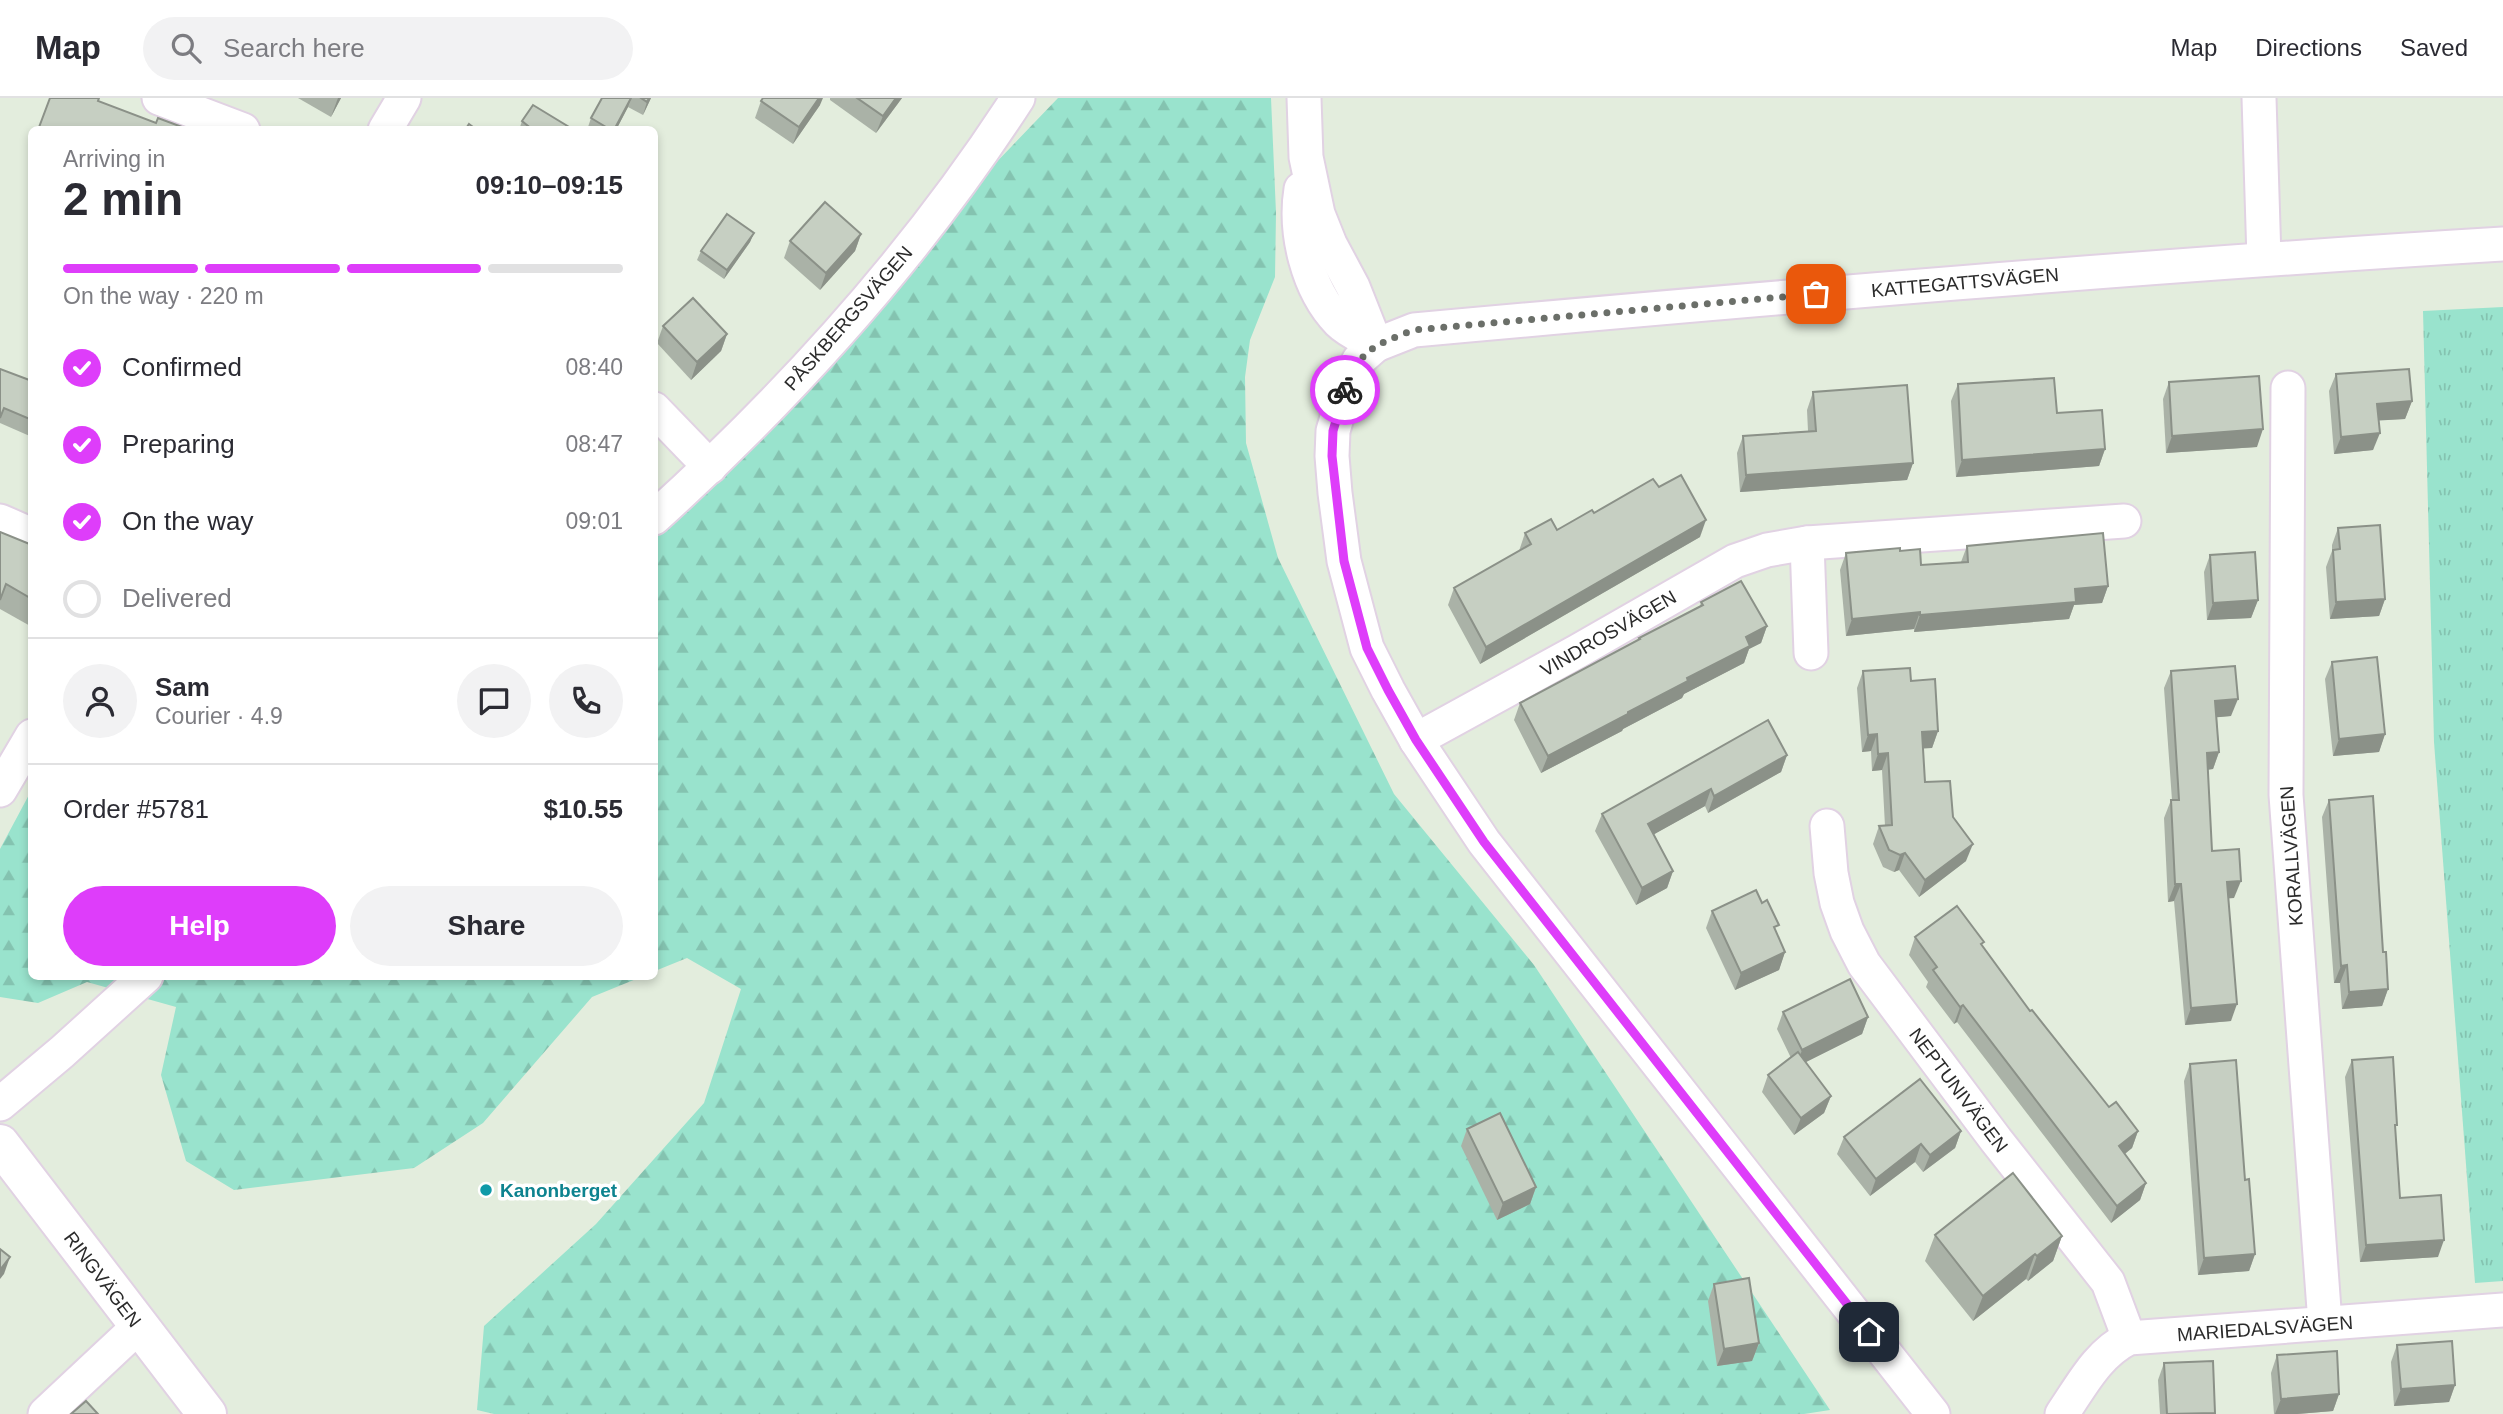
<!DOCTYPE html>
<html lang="en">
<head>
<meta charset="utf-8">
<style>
	body { margin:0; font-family:Arial,sans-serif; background:#f2f2f3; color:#2b2b33; height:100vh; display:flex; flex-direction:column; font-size:26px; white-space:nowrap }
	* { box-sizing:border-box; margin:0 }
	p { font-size:23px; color:#7c7c81 }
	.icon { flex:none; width:38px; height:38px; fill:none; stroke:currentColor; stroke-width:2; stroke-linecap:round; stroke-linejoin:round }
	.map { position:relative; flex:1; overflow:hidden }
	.side { position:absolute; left:28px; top:28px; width:630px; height:854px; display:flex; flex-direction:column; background:#fff; border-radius:10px; box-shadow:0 4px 10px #0003 }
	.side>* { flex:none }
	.pin { position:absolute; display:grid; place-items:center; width:60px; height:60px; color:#fff; margin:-30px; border-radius:14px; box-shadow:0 4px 10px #0006 }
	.courier { position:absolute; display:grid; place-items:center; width:70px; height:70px; margin:-35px; border:5px solid #de3dfa; border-radius:50%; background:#fff; color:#222; box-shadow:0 2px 9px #0007 }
	.summary em { font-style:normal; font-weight:800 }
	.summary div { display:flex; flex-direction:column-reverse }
	.summary { display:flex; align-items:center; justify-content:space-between; height:119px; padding:0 35px }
	h1 { font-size:46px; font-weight:800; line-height:52px }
	.bar { display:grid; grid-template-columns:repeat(4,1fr); gap:10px 7px; align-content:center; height:84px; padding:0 35px }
	.bar i { height:9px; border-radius:5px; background:#e1e1e2 }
	.bar .active { background:#de3dfa }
	.bar p { grid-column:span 4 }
	.line { display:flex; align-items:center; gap:18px; padding:0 35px; border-top:2px solid #e1e1e2 }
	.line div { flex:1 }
	.round { display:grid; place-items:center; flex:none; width:74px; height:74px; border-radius:37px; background:#f2f2f3 }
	ol { padding:0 35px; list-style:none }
	li { display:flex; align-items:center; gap:21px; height:77px }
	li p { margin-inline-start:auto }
	li .icon { padding:7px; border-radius:50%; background:#de3dfa; color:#fff; stroke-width:4 }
	li:last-child { color:#7c7c81 }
	li i { width:38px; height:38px; border:4px solid #e1e1e2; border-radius:50% }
	.cta { display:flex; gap:14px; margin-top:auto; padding:14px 35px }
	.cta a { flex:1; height:80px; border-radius:42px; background:#de3dfa; color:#fff; font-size:28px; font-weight:800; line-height:80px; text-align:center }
	.cta a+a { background:#f2f2f3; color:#2b2b33 }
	header { display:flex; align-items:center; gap:42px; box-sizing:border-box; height:98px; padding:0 35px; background:#fff; border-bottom:2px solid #e1e1e2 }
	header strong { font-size:33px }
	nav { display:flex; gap:38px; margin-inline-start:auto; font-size:24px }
	.search { width:490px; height:63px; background:#f2f2f3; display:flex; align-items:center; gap:18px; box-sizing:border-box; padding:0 24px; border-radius:38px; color:#7c7c81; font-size:26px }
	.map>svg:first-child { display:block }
	.grass { fill:url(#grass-tufts) }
	.forest { fill:url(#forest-firs) }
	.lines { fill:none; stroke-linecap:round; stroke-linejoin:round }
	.minor-casing { stroke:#e1d2e3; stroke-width:37 }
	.tertiary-casing { stroke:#e1d2e3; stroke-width:42 }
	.minor { stroke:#fff; stroke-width:33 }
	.tertiary { stroke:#fff; stroke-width:38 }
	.wall { fill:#aab2a7 }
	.shaded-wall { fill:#8b9188 }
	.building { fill:#c6cfc2; stroke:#8b9188; stroke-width:2 }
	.done { stroke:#6b6f69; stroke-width:7; stroke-dasharray:0 12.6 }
	.route { stroke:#de3dfa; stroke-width:9 }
	.culture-dot { fill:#0f9aa8; stroke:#fff; stroke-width:2.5 }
	.labels { text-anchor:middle; stroke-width:7; stroke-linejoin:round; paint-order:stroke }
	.street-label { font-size:19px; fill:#2b2b2b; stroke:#fff }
	.culture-label { font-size:19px; font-weight:bold; fill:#0d838f; stroke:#fff; text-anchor:start }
</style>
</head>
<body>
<header>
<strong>Map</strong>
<div class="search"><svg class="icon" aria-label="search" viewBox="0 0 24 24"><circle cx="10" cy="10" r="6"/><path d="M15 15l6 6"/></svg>Search here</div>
<nav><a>Map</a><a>Directions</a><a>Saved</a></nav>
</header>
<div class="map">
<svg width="2503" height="1316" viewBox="0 0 2503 1316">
	<defs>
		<pattern id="grass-tufts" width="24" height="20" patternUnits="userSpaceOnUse" patternTransform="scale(1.75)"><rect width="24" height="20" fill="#99e3cd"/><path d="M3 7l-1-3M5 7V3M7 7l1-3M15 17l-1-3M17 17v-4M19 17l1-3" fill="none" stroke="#84c3b0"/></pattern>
		<pattern id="forest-firs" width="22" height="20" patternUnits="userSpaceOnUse" patternTransform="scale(1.75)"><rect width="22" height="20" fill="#99e3cd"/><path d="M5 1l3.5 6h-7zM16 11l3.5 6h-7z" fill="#84c3b0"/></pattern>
	</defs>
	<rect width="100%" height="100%" fill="#e3eddd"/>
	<path class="grass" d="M2503,209V1183L2475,1185L2434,644L2423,213Z"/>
	<g class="forest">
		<path d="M1058,0H1271L1276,115L1275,179L1250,242L1245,279L1246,345L1278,460L1394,696L1534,867L1830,1312L1804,1316H494L477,1312L484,1228L596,1126L704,1005L741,891L687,860L655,873V420Z"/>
		<path d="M31,693L32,878L641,879L592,899L483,1025L414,1070L234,1092L186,1063L161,977L176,909L87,884L38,905L0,899V751Z"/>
	</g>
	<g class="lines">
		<g class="minor-casing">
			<g id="minor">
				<path d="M159,0L243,32"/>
				<path d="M1304,0L1306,59L1318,116L1330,146L1353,189L1376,247"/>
				<path d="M2259,0L2264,161"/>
				<path d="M385,32L404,0"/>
				<path d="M1301,91C1294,134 1307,191 1339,224C1348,233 1364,240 1376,247"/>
				<path d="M2288,290L2286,697L2325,1225"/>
				<path d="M654,311L710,369"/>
				<path d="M654,420C791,296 918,155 1018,0"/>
				<path d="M0,423L32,437"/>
				<path d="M1807,445L1811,555"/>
				<path d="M1416,642L1578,553L1735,463L1767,452L1807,445L2124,423"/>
				<path d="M0,692L32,638"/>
				<path d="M1827,728L1831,775L1837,805L1847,833L1864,866L1996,1042L2108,1184L2129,1240"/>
				<path d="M0,1006L62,954L146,878"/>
				<path d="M45,1316L139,1228"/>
				<path d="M1933,1316L1484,744L1416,642L1388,592L1367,550L1344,463L1335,395L1332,358L1333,333L1347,285L1359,262L1376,247L1414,232C1777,199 2140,168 2503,146"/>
				<path d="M2062,1316C2082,1287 2097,1256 2129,1240L2503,1212"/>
			</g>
		</g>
		<g class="tertiary-casing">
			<path id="tertiary" d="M0,1046L207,1316"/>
		</g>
		<use href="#minor" class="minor"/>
		<use href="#tertiary" class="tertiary"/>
	</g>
	<g class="wall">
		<path d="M298,0H341L331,19Z"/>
		<path d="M602,0H651L643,17L628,9L616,32H587L591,20Z"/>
		<path d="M830,0H902L876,35L830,2Z"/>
		<path d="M761,3L820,7L793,46L755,20Z"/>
		<path d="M522,23L574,32H519Z"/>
		<path d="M754,135L750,144L724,181L697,162L701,153Z"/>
		<path d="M861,136L855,153L820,192L784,160L790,143Z"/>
		<path d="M663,228L727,236L721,253L691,282L657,245Z"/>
		<path d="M0,271L32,283V339L0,325Z"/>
		<path d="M2336,276L2412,303L2405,321L2379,322L2373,352L2334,356L2329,293Z"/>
		<path d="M2169,284L2257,349L2166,355L2163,301Z"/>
		<path d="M1958,286L2105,351L2099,368L1956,379L1951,303Z"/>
		<path d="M1813,294L1913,365L1907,382L1740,394L1737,355L1743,338L1808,333L1807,312Z"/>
		<path d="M1659,389L1700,439L1480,566L1448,507L1454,490L1519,453L1525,435L1557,432L1594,415Z"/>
		<path d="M2338,430L2385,501L2379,518L2330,521L2326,469L2332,453V447Z"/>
		<path d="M0,434L32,447V529L0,511Z"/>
		<path d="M1967,448L2108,488L2102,505L2074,507L2069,521L1914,534V531L1846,538L1840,472L1846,455L1900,453L1921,467L1961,464Z"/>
		<path d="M2210,457L2258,502L2251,520L2207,522L2204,474Z"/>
		<path d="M1701,504L1767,528L1761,545L1749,551L1744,565L1684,596L1682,600L1623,631L1622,633L1541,675L1514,622L1520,605L1638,543L1639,540L1700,508Z"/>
		<path d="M2332,564L2385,636L2379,654L2333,658L2325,581Z"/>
		<path d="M1863,573L1911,583L1938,633L1932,650H1923L1925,684L1953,719L1966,763L1919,799L1899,772L1894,774L1883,769L1873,746L1879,728H1885L1882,672L1872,673L1871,653L1862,654L1857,590Z"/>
		<path d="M2171,573L2231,618L2217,619L2219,654L2213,671L2208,672L2212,753L2234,800H2229L2231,923L2185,927L2174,803L2168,804L2164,720L2171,702H2172L2164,590Z"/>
		<path d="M1787,657L1781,674L1708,715L1705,708L1654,736L1673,773L1667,790L1636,807L1595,733L1602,716Z"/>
		<path d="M2329,702L2383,854L2388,891L2382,908L2342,911L2340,885H2334L2322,719Z"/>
		<path d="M1762,805L1785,854L1779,872L1735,892L1706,830L1712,813Z"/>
		<path d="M1915,839L1982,849L2030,913L2109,1009L2138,1033L2132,1050L2125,1056L2146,1085L2140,1102L2111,1125L1957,924L1954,926L1926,889L1928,884L1909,857Z"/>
		<path d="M1783,914L1868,919L1862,936L1806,964L1831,998L1824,1015L1794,1037L1762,994L1768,977L1791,960L1777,931Z"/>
		<path d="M2352,962L2395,1031L2400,1100L2438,1159L2360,1164L2345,979Z"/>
		<path d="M2190,966L2245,1082L2255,1156L2249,1173L2198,1177L2184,983Z"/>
		<path d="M1467,1031L1536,1089L1530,1106L1497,1122L1461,1048Z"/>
		<path d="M1961,1033L1955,1050L1923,1074L1915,1064L1870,1098L1837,1056L1844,1039Z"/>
		<path d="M1935,1137L2062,1138L2053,1163L2028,1183L2026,1181L1973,1223L1925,1163Z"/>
		<path d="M1714,1186L1759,1245L1752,1263L1717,1268L1708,1203Z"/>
		<path d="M2397,1247L2455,1287L2449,1304L2394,1308L2391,1264Z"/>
		<path d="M2277,1257L2339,1296L2333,1313L2297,1316H2274L2271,1275Z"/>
		<path d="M2164,1265L2215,1315V1316H2160L2158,1282Z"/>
	</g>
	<g class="shaded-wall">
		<path d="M338,0H341L331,19Z"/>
		<path d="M631,0L628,9L616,32H614Z"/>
		<path d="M649,0H651L643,17L647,4Z"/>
		<path d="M819,0H823L820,7L793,46L799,29Z"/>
		<path d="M896,0H902L876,35L883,18Z"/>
		<path d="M754,135L750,144L724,181L727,172Z"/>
		<path d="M861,136L855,153L820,192L826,175Z"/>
		<path d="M727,236L721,253L691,282L697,264Z"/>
		<path d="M2412,303L2405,321L2371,323L2377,306Z"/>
		<path d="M2263,331L2257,349L2166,355L2172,338Z"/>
		<path d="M2380,335L2373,352L2334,356L2341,339Z"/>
		<path d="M2105,351L2099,368L1956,379L1962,362Z"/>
		<path d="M1913,365L1907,382L1740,394L1746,377Z"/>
		<path d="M1706,422L1700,439L1480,566L1486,549Z"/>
		<path d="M2108,488L2102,505L2074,507L2069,521L1914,534L1920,517L2075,491Z"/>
		<path d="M2385,501L2379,518L2330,521L2336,504Z"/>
		<path d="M2258,502L2251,520L2207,522L2213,505Z"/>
		<path d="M1920,514L1914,531L1846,538L1852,521Z"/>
		<path d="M1767,528L1761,545L1749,551L1744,565L1684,596L1682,600L1623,631L1622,633L1541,675L1548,658L1628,614L1687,580L1746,539Z"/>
		<path d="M2238,601L2231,618L2209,620L2215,603Z"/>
		<path d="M1938,633L1932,650L1916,651L1922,634Z"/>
		<path d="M1877,636L1871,653L1862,654L1868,637Z"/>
		<path d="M2385,636L2379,654L2333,658L2339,641Z"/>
		<path d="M2219,654L2213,671L2200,672L2207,655Z"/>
		<path d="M1888,655L1882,672L1872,673L1878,656Z"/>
		<path d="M1787,657L1781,674L1708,715L1714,698Z"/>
		<path d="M1711,691L1705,708L1642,743L1648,726Z"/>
		<path d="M1973,746L1966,763L1919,799L1925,782Z"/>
		<path d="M1905,755L1899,772L1894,774L1900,757Z"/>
		<path d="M1673,773L1667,790L1636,807L1642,790Z"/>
		<path d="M2241,783L2234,800L2221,801L2227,784Z"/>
		<path d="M2175,786H2181L2174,803L2168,804Z"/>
		<path d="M1785,854L1779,872L1735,892L1741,875Z"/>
		<path d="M2347,867L2340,885H2334L2341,868Z"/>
		<path d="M2388,891L2382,908L2342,911L2349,894Z"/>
		<path d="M2237,906L2231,923L2185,927L2191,910Z"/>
		<path d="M1963,907L1957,924L1954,926L1960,909Z"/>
		<path d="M1868,919L1862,936L1796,969L1802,952Z"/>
		<path d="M1831,998L1824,1015L1794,1037L1801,1020Z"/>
		<path d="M1961,1033L1955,1050L1923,1074L1930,1057Z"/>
		<path d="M2138,1033L2132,1050L2113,1065L2119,1048Z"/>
		<path d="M1921,1046L1915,1064L1870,1098L1876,1081Z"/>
		<path d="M2146,1085L2140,1102L2111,1125L2117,1108Z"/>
		<path d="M1536,1089L1530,1106L1497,1122L1503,1105Z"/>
		<path d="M2062,1138L2053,1163L2028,1183L2037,1158Z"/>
		<path d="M2444,1142L2438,1159L2360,1164L2366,1147Z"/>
		<path d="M2035,1156L2026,1181L1973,1223L1983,1198Z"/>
		<path d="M2255,1156L2249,1173L2198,1177L2204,1160Z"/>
		<path d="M10,1159L4,1176L0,1181V1172Z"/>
		<path d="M1759,1245L1752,1263L1717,1268L1724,1251Z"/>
		<path d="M2455,1287L2449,1304L2394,1308L2401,1291Z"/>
		<path d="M2339,1296L2333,1313L2297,1316H2275L2281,1301Z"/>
	</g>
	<g class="building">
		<path d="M50,0H99L98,3L156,25L158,20L182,29V32H38Z"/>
		<path d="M602,0H631L614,32H611L591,20Z"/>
		<path d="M641,0H649L647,4Z"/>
		<path d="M763,0H819L799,29L761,3Z"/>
		<path d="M857,0H896L883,18Z"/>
		<path d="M533,7L574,32H533L522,23Z"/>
		<path d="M469,26L477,32H465Z"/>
		<path d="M825,104L861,136L826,175L790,143Z"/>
		<path d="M727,116L754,135L727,172L701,153Z"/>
		<path d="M693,200L727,236L697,264L663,228Z"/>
		<path d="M0,271L32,283V322L4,310L0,320Z"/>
		<path d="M2409,271L2412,303L2377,306L2380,335L2341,339L2336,276Z"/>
		<path d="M2259,278L2263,331L2172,338L2169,284Z"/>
		<path d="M2054,280L2057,315L2102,312L2105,351L1962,362L1958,286Z"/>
		<path d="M1907,287L1913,365L1746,377L1743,338L1816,333L1813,294Z"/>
		<path d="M1681,377L1706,422L1486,549L1454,490L1531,446L1525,435L1551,421L1557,432L1592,412L1594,415L1653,381L1659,389Z"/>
		<path d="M2380,427L2385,501L2336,504L2333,452L2340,451L2338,430Z"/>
		<path d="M0,434L32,447V501L6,486L0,502Z"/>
		<path d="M2103,435L2108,488L2075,491L2076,504L1920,517V514L1852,521L1846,455L1900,450V453L1920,451L1921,467L1968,464L1967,448Z"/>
		<path d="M2255,454L2258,502L2213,505L2210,457Z"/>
		<path d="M1741,483L1767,528L1746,539L1750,548L1687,580L1688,583L1628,614V616L1548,658L1520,605L1640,541L1639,540L1703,507L1701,504Z"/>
		<path d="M2377,559L2385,636L2339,641L2332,564Z"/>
		<path d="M2235,568L2238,601L2215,603L2219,654L2207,655L2212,753L2239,751L2241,783L2227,784L2237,906L2191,910L2181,786H2175L2171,702H2179L2171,573Z"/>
		<path d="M1910,570L1911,583L1935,581L1938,633L1922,634L1925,684L1950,683L1953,719L1973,746L1925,782L1905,755L1900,757L1889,752L1879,728L1892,727L1888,655L1878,656L1877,636L1868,637L1863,573Z"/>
		<path d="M1768,622L1787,657L1714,698L1711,691L1648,726L1673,773L1642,790L1602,716Z"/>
		<path d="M2373,698L2383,854H2386L2388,891L2349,894L2347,867L2341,868L2329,702Z"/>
		<path d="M1756,792L1762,805L1767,802L1779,827L1774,829L1785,854L1741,875L1712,813Z"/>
		<path d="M1957,808L1984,844L1981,846L2030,913L2032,912L2109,1009L2116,1004L2138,1033L2119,1048L2146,1085L2117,1108L1963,907L1960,909L1933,872L1937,869L1915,839Z"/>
		<path d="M1850,881L1868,919L1802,952L1783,914Z"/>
		<path d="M1798,954L1831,998L1801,1020L1768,977Z"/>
		<path d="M2393,959L2397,1027H2395L2400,1100L2441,1097L2444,1142L2366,1147L2352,962Z"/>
		<path d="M2236,962L2245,1082L2249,1081L2255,1156L2204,1160L2190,966Z"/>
		<path d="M1920,981L1961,1033L1930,1057L1921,1046L1876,1081L1844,1039Z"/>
		<path d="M1500,1015L1536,1089L1503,1105L1467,1031Z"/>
		<path d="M2013,1075L2062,1138L2037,1158L2035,1156L1983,1198L1935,1137Z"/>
		<path d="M0,1151L10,1159L0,1172Z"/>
		<path d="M1749,1180L1759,1245L1724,1251L1714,1186Z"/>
		<path d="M2452,1243L2455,1287L2401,1291L2397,1247Z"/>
		<path d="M2337,1253L2339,1296L2281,1301L2277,1257Z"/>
		<path d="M2213,1263L2215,1315L2167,1316L2164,1265Z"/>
		<path d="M86,1303L98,1316H71Z"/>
	</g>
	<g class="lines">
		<path class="done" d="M1345,292C1359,251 1377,246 1414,232L1816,196"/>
		<path class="route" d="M1345,292L1333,333L1332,358L1344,463L1367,550L1388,592L1416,642L1484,744L1869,1234"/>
	</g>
	<circle class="culture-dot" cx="486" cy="1092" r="7"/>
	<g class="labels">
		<g class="street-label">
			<text transform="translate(1965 184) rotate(-5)" y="7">KATTEGATTSVÄGEN</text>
			<text transform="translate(848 220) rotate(-49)" y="7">PÅSKBERGSVÄGEN</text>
			<text transform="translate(1608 535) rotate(-30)" y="7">VINDROSVÄGEN</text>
			<text transform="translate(2291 758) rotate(-94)" y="7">KORALLVÄGEN</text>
			<text transform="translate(1959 992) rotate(53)" y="7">NEPTUNIVÄGEN</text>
			<text transform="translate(103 1181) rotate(53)" y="7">RINGVÄGEN</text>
			<text transform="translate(2265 1230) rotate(-4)" y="7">MARIEDALSVÄGEN</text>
		</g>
		<g class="culture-label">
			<text x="500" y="1099">Kanonberget</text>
		</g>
	</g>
</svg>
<div class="pin" style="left:1816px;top:196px;background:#ea580c"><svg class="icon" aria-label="bag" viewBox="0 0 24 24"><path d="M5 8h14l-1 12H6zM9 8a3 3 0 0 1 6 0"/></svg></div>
<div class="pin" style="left:1869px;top:1234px;background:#1f2937"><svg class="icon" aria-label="home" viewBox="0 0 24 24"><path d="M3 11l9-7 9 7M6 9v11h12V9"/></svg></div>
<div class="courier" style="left:1345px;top:292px"><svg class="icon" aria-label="bike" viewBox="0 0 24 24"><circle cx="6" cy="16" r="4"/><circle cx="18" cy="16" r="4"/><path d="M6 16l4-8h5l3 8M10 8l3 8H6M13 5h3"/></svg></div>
<section class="side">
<div class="summary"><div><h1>2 min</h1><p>Arriving in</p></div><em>09:10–09:15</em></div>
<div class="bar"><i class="active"></i><i class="active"></i><i class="active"></i><i></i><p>On the way · 220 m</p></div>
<ol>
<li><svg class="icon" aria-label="check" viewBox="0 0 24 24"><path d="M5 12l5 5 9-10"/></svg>Confirmed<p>08:40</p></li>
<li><svg class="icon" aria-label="check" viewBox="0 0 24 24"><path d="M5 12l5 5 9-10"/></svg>Preparing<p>08:47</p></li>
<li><svg class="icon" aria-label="check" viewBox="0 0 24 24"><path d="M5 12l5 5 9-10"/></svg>On the way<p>09:01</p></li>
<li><i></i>Delivered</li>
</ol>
<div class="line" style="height:126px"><a class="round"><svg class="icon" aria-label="person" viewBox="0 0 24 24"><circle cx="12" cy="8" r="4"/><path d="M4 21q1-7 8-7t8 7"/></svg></a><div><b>Sam</b><p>Courier · 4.9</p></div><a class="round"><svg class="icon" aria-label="chat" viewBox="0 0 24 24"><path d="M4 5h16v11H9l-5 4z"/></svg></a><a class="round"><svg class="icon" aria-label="phone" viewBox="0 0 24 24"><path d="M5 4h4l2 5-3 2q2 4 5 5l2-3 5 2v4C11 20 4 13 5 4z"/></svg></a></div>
<div class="line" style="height:91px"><div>Order #5781</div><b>$10.55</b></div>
<div class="cta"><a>Help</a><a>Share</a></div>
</section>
</div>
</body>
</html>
